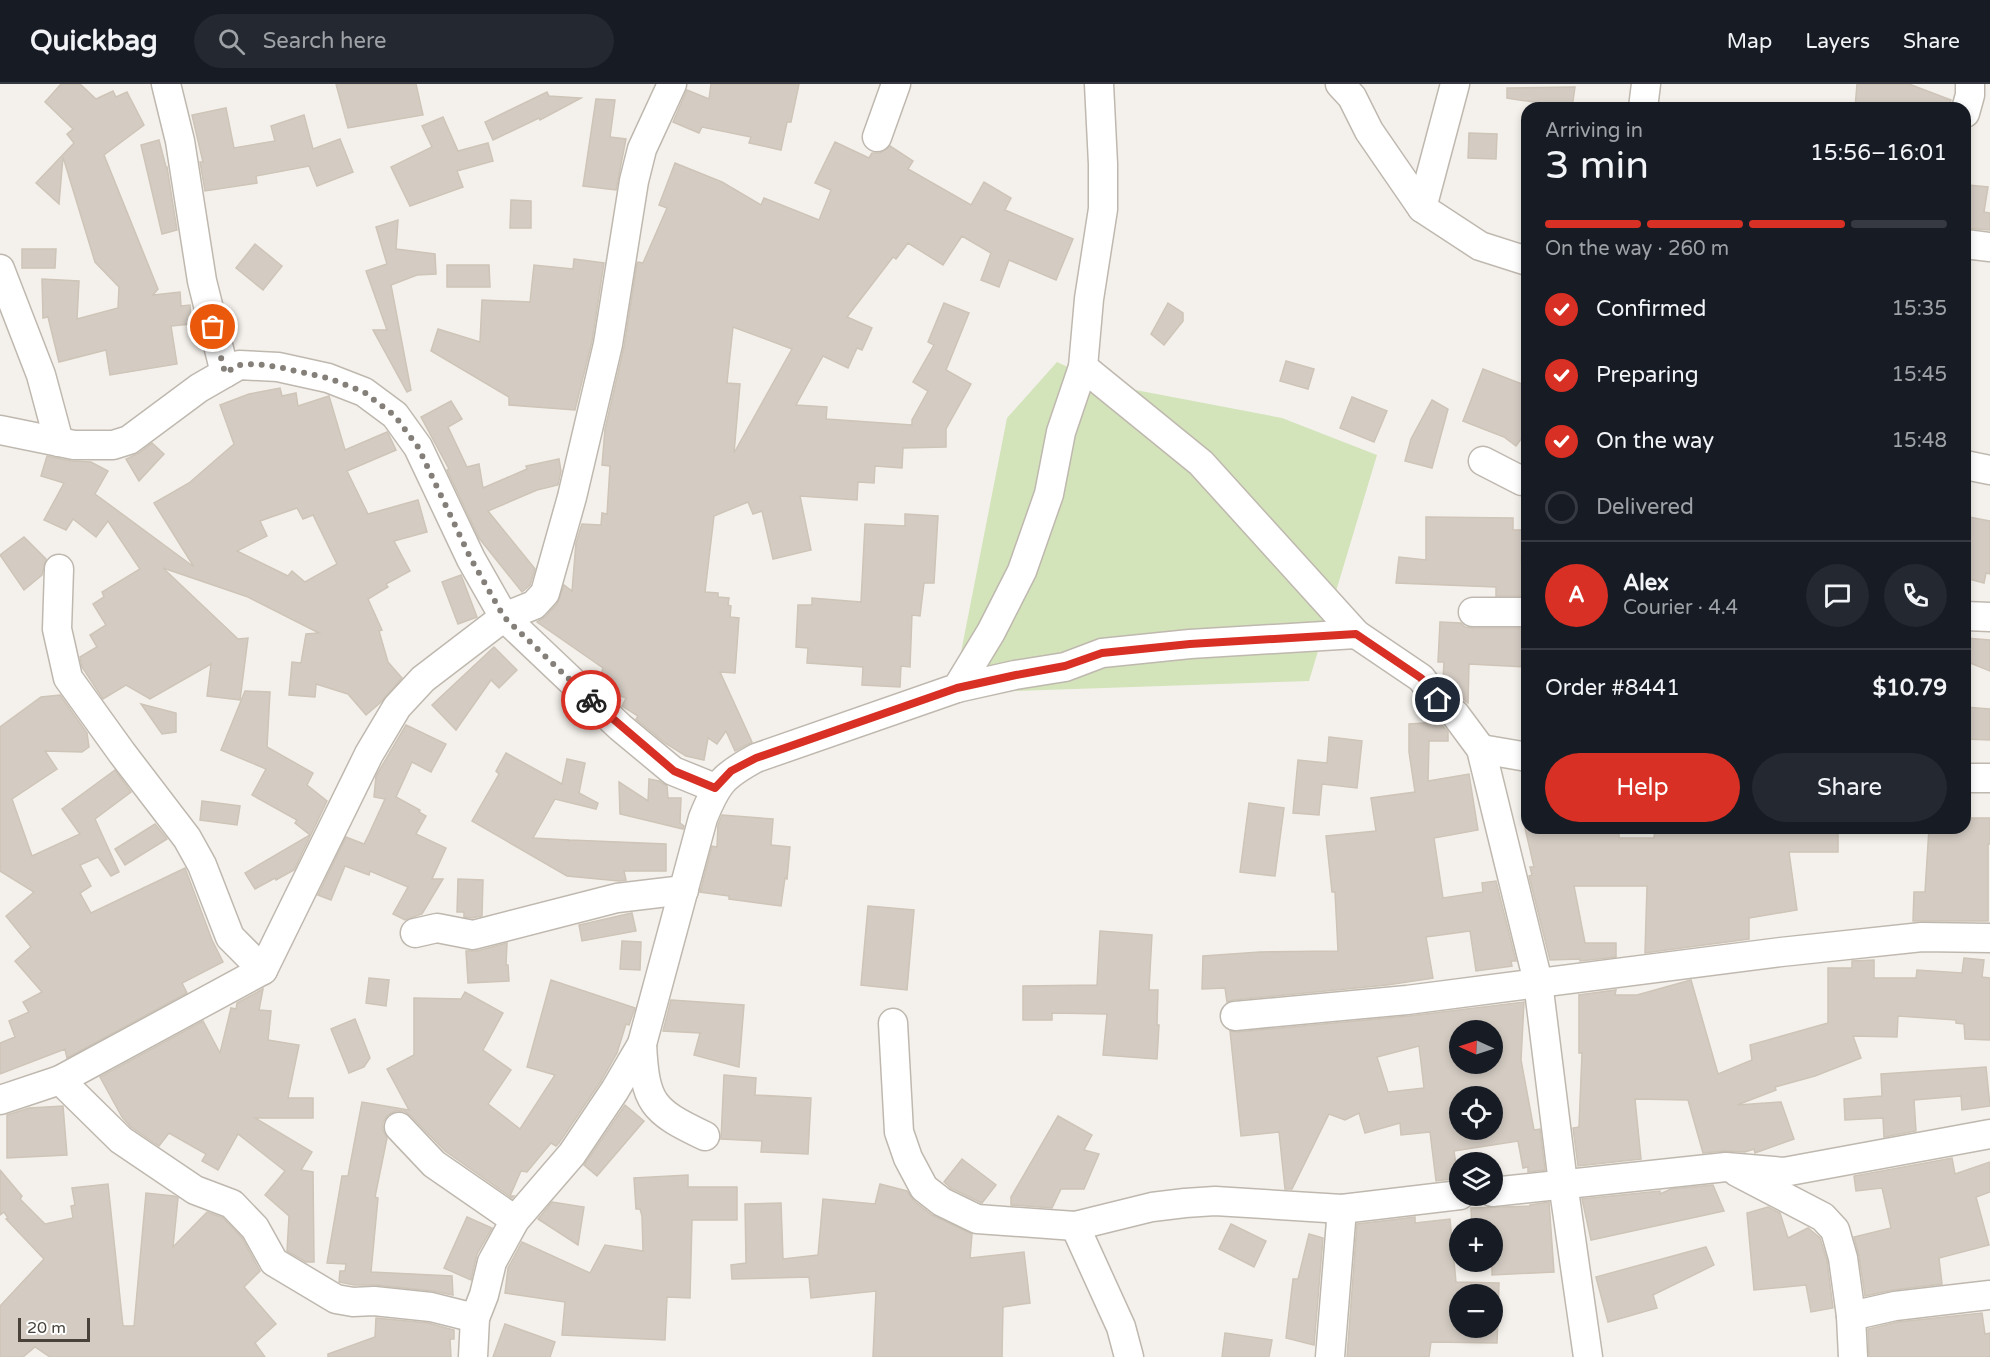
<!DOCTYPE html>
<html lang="en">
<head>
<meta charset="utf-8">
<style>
	body { margin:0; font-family:"Varela Round",sans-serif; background:#242831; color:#f1f3f6; height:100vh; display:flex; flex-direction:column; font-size:22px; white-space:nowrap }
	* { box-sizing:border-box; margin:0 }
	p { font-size:20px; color:#9ea1a6 }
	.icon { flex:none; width:33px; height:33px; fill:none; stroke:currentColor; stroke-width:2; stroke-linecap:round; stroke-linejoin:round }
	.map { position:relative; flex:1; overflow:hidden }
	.sheet { position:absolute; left:1521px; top:18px; width:450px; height:732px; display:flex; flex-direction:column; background:#171b24; border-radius:18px; box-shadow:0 3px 9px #0003 }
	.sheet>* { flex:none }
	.needle { width:39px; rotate:273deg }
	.tools { position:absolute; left:1449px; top:936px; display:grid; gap:12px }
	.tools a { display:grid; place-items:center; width:54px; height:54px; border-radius:50%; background:#171b24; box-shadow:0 3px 9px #0003; font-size:30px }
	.scale { position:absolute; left:18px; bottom:15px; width:72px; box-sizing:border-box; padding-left:6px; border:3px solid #48423a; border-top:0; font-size:16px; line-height:21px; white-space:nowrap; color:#48423a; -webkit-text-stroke:4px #fff; paint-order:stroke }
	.pin { position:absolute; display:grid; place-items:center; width:51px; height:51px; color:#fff; margin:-26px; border:3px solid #fff; border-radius:50%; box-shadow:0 2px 6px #0007 }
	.courier { position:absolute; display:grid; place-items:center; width:60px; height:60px; margin:-30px; border:4px solid #d93025; border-radius:50%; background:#fff; color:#222; box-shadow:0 2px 8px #0007 }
	.overview em { font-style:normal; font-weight:600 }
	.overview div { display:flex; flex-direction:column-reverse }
	.overview { display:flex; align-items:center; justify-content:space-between; height:102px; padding:0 24px }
	h1 { font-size:39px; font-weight:600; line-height:45px }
	.bar { display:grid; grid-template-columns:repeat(4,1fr); gap:9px 6px; align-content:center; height:72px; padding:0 24px }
	.bar i { height:8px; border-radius:4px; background:#363941 }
	.bar .active { background:#d93025 }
	.bar p { grid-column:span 4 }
	.line { display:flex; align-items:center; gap:15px; padding:0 24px; border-top:2px solid #363941 }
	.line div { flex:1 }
	.round { display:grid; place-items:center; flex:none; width:63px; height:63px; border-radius:32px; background:#242831 }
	ol { padding:0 24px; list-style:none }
	li { display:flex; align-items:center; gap:18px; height:66px }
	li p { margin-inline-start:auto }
	li .icon { padding:6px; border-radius:50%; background:#d93025; color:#fff; stroke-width:4 }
	li:last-child { color:#9ea1a6 }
	li i { width:33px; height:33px; border:3px solid #363941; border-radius:50% }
	.action { display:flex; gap:12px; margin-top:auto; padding:12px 24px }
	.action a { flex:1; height:69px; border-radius:36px; background:#d93025; color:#fff; font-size:24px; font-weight:600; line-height:69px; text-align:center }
	.action a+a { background:#242831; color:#f1f3f6 }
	header { display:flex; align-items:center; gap:36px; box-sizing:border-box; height:84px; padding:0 30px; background:#171b24; border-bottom:2px solid #363941 }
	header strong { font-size:28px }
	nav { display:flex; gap:33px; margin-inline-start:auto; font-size:21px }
	.search { width:420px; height:54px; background:#242831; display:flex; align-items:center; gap:15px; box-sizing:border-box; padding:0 21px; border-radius:33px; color:#9ea1a6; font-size:22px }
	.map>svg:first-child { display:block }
	.green { fill:#d3e3ba }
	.building { fill:#d4ccc3; stroke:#cec4b7; stroke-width:1.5; fill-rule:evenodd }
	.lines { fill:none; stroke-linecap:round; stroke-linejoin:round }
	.minor-casing { stroke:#bfb8af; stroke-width:31 }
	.minor { stroke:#fff; stroke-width:28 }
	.done { stroke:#847f78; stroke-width:6; stroke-dasharray:0 10.8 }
	.route { stroke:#d93025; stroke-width:8 }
</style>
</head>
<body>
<header>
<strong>Quickbag</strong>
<div class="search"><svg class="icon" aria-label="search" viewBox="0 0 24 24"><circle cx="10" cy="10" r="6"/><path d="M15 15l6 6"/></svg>Search here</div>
<nav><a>Map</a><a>Layers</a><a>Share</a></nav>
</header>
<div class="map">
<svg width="1990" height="1273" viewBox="0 0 1990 1273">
	<rect width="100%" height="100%" fill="#f4f1ec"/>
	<path class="green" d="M1057,278L1104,300L1282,334L1377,371L1309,597L953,609L1007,334Z"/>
	<g class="building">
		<path d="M61,0H80L96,15L113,7L116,13L127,8L144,41L104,71L158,205L153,211L180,208L181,222L190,221L191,240L171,242L177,280L110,291L106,266L59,278L48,233L43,234L42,195L79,197L77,235L118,224L119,203L95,178L63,73L59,120L36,99L74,59L67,50L73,45L45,18Z"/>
		<path d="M336,0H416L423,31L348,44Z"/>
		<path d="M711,0H799L791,38H787L781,66L749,59L751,53L702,43L699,49L673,38L687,6L709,15Z"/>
		<path d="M1857,0H1909L1951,16L1949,24H1855Z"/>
		<path d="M1575,3L1572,24L1507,14V4Z"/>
		<path d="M547,8L549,12L581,14L540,36L539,34L493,56L485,38Z"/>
		<path d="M596,15L615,16L610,53L626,55L616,106L583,102Z"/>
		<path d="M226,24L234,64L275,57L271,42L304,31L313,65L340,55L353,88L317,102L309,82L256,92L257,99L205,107L200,78H203L192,31Z"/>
		<path d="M443,33L458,67L488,59L493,77L457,87L463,103L410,122L391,83L432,63L422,42Z"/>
		<path d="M1469,49L1497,50L1496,75L1468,74Z"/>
		<path d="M159,56L166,83H167L177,146L162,150L141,61Z"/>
		<path d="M835,58L869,74L872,69H880L890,62L913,77L908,85L971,121L984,98L1011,114L1005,126L1073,155L1056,196L1009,176L999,203L981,196L991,169L962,152L943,181L908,159L896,175L893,173L847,233L872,244L862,266L857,264L848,284L823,272L796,321L827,323L826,335L912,341V336L928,307L913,298L934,261L928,258L944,219L969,229L946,286L971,300L946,345V363L903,364L902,384L875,382L874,399L858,398L857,416L800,412L811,466L773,475L762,427L753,430L748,418L714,432L705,508L718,509V513L729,514L728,521L731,522L730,533L739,534L735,589L720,588L752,658L735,667L726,647L717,660L708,654L704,676L686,672L665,659L636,635L638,632L622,622L626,614L606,607L598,599L603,584L537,538L546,532L557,520L564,501L572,507L576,459L582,440L601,441L602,429L607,430L610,382L602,381L605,345L624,263L637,180L638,178L643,179L667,124L659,121L675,79L722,98L761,121L764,114L819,136L831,106L815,99ZM733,243L792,265L734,369L740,300L727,299Z"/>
		<path d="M1968,101L1988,103L1984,128L1990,129V146L1965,144Z"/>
		<path d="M511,116L531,117V144H510Z"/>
		<path d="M398,136L396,165L435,170L436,190L417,191L391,201L411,306L407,308L373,246H387L366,187L387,180L376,143Z"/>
		<path d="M255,160L282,182L263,206L236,184Z"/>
		<path d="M22,165H56L55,184H22Z"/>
		<path d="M574,175L604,179L592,257L575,326L509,321V313L431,267L438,245L480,258L482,216L530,218L534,181L573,185Z"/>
		<path d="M447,181H489L490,203H447Z"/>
		<path d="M1168,219L1183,229V237L1164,261L1151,250Z"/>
		<path d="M1286,277L1314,285L1308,305L1280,297Z"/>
		<path d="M1483,285L1527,302V347L1516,362L1504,353L1463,337Z"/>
		<path d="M280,304L282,312L296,309L298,322L329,312L345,366L387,348L389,351L396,366L347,387L368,430L418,416L427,448L394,457L410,487L386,500L388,503L368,515L382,546L379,547L388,578L402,594L380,619L366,631L348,610L316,600L315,613L289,611L292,578L301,579L306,550L319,549L248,513L163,484L238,555L248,554L240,616L207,612L211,580L150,615L126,601L103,615L82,583L80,573L97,563L90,551L106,541L93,520L104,513L102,508L140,485L108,437L96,453L73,435L66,446L44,436L64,399L41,392L47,372L71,377L91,378L108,387L95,410L194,483L154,419L189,399L234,360L220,321L249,310ZM297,424L303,435L313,431L337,480L305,498L292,487L288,492L237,467L267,452L260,437Z"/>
		<path d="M1352,313L1387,327L1374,358L1340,344Z"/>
		<path d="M1432,316L1448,325L1432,384L1405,377L1411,355Z"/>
		<path d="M451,317L462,335L448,343L467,383L479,380L483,404L527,385L526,382L559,375L561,387L558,401L537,406L488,427L535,485L530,501L522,508L479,454L447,386L449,385L421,333Z"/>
		<path d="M152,359L164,370L139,397L126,375L139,369Z"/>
		<path d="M905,430L938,432L934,499H924L920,532L912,531L910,583L901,582L900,603L862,601L863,583L807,579L808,564L796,563L798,521H812V514L861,518L865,440L905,442Z"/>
		<path d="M1426,433L1513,434V446H1523L1521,479H1527V512H1496V503L1396,499L1399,473L1426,476Z"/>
		<path d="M1969,433L1990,437V490L1986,489L1984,499L1965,494V451Z"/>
		<path d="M24,453L46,475L42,491L24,506L0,471Z"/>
		<path d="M461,491L477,533L458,540L442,498Z"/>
		<path d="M1440,538L1461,539L1465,543L1473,544H1527V583L1469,580L1468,619L1450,604L1443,595L1444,578H1438Z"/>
		<path d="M1965,554L1990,556V587L1965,577Z"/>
		<path d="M494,563L517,586L499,604L491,596L456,646L432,621Z"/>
		<path d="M245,607L270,608L267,663L313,689L307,701L327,717L294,786L276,796L275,794L255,805L245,789L310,751L295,739L297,736L252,711L266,685L221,666Z"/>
		<path d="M60,611L87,649L89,663L82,668L45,667L57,685L12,715L32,772L80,750L62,725L115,686L131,708L95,735L119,788L111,792L98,773L80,781L91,802L80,809L91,829L185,784L212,856L223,878L182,899L187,909L67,974L65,965L0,990V959L15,953L9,937L29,928L23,918L42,908L15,877L31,863L6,832L34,808L0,787V643L41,613Z"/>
		<path d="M141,620L176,629V648L162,650Z"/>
		<path d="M1965,623L1990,625V656L1965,655Z"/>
		<path d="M1439,638L1448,648V657H1429L1428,697L1469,690L1478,746L1434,754L1443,814L1483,808L1482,799L1496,797L1516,877H1511L1512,882L1476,887L1470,847L1426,853L1433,894L1387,901L1233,916L1227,918L1225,904L1202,905L1203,872L1260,868L1338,867L1335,808H1332L1326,752L1376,747L1371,714L1415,708L1409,668V640Z"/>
		<path d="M406,641L446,660L431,688L412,678L396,713L420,726L419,728L426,732L416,750L446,764L432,795H443L422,830L405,836L393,830L408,803L370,787L369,791L345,782L331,816L318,811L346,753L364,760L369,750L385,715L374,713L376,692Z"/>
		<path d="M1329,653L1362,657L1357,704L1322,700L1319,731L1293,729L1298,676L1327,679Z"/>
		<path d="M506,669L562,700L567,675L585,679L579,709L598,719L596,725L555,715L533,754L569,756V758L570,756L666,760V787H624L626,796L619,797L567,792L472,737L499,690L496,687Z"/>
		<path d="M649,695L659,697L667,702L668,714H681L680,739L684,742L683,745L620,730L619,698L648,717Z"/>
		<path d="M202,717L240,722L237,741L200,736Z"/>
		<path d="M1249,719L1284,724L1275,792L1240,788Z"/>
		<path d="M722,731L773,735L771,761L790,763L787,795L785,794L781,822L729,815V812L700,808L712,762L717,763L718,741Z"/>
		<path d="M1965,734H1990V760H1988V837H1913L1914,808H1925L1929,744H1965Z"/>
		<path d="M155,740L167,755L125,781L115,765Z"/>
		<path d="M1525,744H1619V754H1654L1655,744H1838V768H1789L1797,826L1749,834V855L1645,869L1647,802H1574L1585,859H1616V873L1580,877V875L1550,876L1529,792L1532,791L1530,783H1534Z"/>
		<path d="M458,795L483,796L482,832L472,834L464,833V828H457Z"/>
		<path d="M868,822L914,826L907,906L861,901Z"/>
		<path d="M632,829L636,847L582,857L579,841Z"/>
		<path d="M1100,847L1152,851L1149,906H1158L1157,941H1159L1157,975L1103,971L1107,930L1052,929V936H1023V902L1097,901Z"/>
		<path d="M622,857L641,858L640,886L620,885Z"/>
		<path d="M507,859L506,881H508L509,897L468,899L466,867H477Z"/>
		<path d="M1964,874L1984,876L1982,893L1990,894V956L1965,955L1964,940L1956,939V936L1898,932L1897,953L1853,952L1861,974L1815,992L1775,1003L1776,1006L1737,1021L1781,1018L1794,1055L1755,1069L1754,1065L1745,1068L1724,1067L1703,1069L1688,1016L1635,1015L1641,1075L1578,1082L1573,1044L1579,1043L1582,969H1579V911L1616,906L1615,911H1637L1691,896L1718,990L1752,976L1750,961L1828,939V884H1852V877L1874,876V894H1916L1917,886L1962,889Z"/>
		<path d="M369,894L389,896L386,922L366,919Z"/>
		<path d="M551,896L635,924L629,941L626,940L617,969L601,997L559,1059L556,1062L551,1059L527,1088L521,1087L510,1112H514L512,1114L445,1067L411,1032L404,1027H395L388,1031L383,1038V1046L387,1054L375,1113L378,1114L371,1188L452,1192L453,1211L433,1207L376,1201H354L339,1198L340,1187H345L346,1180L327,1179L342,1092H348L362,1018L409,1026L387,985L414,971V914L461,915L465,908L503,929L483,966L511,986L488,1020L520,1045L555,991L527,983Z"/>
		<path d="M263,905L259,926L271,927L268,956L299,961L288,1014H313V1034H255L312,1068L301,1086L313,1088L314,1178H306L287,1167L289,1132L265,1111L285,1087L238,1050L218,1086L202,1077L206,1070L169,1049L159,1062L131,1043L122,1033L100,993L203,937L220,969L231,924L236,925L237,919Z"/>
		<path d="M671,916L744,921L739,983L694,971L700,949L663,947Z"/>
		<path d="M1524,918L1521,976L1534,1046L1540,1045L1545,1086L1528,1088V1083L1523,1084L1518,1057L1454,1067L1458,1094L1436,1097L1430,1048L1401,1051L1400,1039L1365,1049L1359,1029L1345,1036L1329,1030L1292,1105H1285L1279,1048L1241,1052L1230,947L1237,948L1409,932ZM1460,946H1492V980H1460ZM1419,962L1424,1004L1388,1008L1377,973ZM1460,1012H1492V1046H1460Z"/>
		<path d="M355,935L370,974L364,983L349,989L331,945Z"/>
		<path d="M1986,983L1990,1022L1962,1026L1961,1012L1914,1016L1916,1047L1884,1053L1883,1034L1845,1036L1844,1015L1882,1012L1881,990Z"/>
		<path d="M724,991L756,994L755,1011L811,1014L808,1070L761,1068L762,1057L721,1055Z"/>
		<path d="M625,1021L644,1037L597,1092L584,1081Z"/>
		<path d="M63,1022L67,1071L7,1074V1031L29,1024Z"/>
		<path d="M1058,1032L1092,1051L1084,1066L1099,1070L1084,1105H1061L1052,1124L1011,1121V1113Z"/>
		<path d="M1952,1074L1955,1090L1990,1078V1108L1976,1113L1989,1161L1939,1174L1942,1200L1893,1206L1865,1212L1859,1172L1854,1153L1891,1144L1882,1104L1856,1107L1854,1092Z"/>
		<path d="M962,1075L996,1101L982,1119L951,1104L944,1098Z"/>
		<path d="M0,1086L22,1112L20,1115L45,1140L73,1134L71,1122L75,1121L72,1104L108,1100L123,1242H134L146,1109L174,1112L178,1114L173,1163L207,1128L223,1134L242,1154L260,1187L244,1203L276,1240L255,1259L265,1273H50L35,1263L23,1273H0V1222L44,1175L6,1135L8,1134L4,1128L0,1131Z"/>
		<path d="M688,1091V1103H737V1136H692L690,1214L667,1213L665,1256L562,1251L565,1218L505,1209L508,1184L522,1158L590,1189L605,1161L643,1167L642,1132L640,1125H636L634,1094Z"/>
		<path d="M880,1100L907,1107L914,1117L932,1131L972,1150L970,1174L1024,1168L1030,1219L1003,1223L1002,1273H873L876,1207L811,1214L809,1193L732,1195L731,1181L746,1179L745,1120L781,1119L783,1175L818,1171L823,1115L875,1120Z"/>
		<path d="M1713,1101L1724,1127L1591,1156L1582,1115L1660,1107V1110L1671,1105Z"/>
		<path d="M552,1118L584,1123L578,1161L538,1135Z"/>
		<path d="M1549,1118L1554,1188L1492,1191V1144H1472L1471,1124L1530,1122V1121Z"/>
		<path d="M1768,1123L1780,1129L1788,1154L1808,1144L1820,1154L1827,1177L1833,1224L1811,1228L1806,1201L1754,1206L1747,1129Z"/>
		<path d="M467,1133L492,1144L477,1170L471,1196L444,1184Z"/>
		<path d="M1415,1133V1139L1450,1135L1456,1198L1499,1199L1497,1259L1431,1258L1429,1273H1347L1357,1140ZM1460,1210H1492V1244H1460Z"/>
		<path d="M1231,1140L1266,1157L1254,1183L1219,1165Z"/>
		<path d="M1309,1150L1323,1154L1314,1261L1286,1254L1293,1195H1298Z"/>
		<path d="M1706,1163L1714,1181L1653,1211L1657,1224L1608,1238L1596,1193Z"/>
		<path d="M1982,1229L1985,1250L1990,1249V1273H1869L1868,1245L1898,1238Z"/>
		<path d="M376,1234L428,1239L454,1246V1255H450L451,1273H328V1270L375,1253Z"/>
		<path d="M505,1240L555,1258L550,1273H493Z"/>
		<path d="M1225,1249L1272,1256L1269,1273H1222Z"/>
	</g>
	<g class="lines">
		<g class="minor-casing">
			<g id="minor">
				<path d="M166,0L180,57L202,197L225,289"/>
				<path d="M1340,0L1352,13L1369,47L1422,124L1480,162L1527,177"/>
				<path d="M1643,24L1646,0"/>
				<path d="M1965,29L1970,11V0"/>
				<path d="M877,53L896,0"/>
				<path d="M1422,124L1455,0"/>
				<path d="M1965,160L1990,163"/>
				<path d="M0,185L41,291L59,358"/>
				<path d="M1083,283L1201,379L1356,550L1421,594L1438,616L1455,630L1481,665L1538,898L1563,1099L1588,1273"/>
				<path d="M0,346L74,361H113L129,356L199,304L239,281L278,283L328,294L364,308L395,331L418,363L471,475L504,533L620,643L673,687L715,704"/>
				<path d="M1483,377L1522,397H1527"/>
				<path d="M1965,381L1990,386"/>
				<path d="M59,485L57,545L68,594L122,669L187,754L202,781L230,853L263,886"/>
				<path d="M1473,528H1527"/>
				<path d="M1965,532L1990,533"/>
				<path d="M957,604L1015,591L1065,583L1102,569L1190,560L1356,550"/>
				<path d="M1481,665L1527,673"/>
				<path d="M1965,694H1990"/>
				<path d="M415,849L437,844L473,851L617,814L684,806"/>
				<path d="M1235,932L1407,916L1781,868L1922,853L1990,854"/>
				<path d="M893,939L899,1048L908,1074L924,1104L942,1118L977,1135L1075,1142L1152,1123L1185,1119L1215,1117L1342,1125L1460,1111"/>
				<path d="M642,960C645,1019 652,1027 705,1052"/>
				<path d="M60,996L121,1056L195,1106L232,1120L255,1144L274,1178L336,1215L353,1218L374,1217L431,1223L475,1234"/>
				<path d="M0,1016L60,996L263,886L369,670L397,623L423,595L504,533L534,521L545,509L572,413L608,260L634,97L642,65L672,0"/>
				<path d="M399,1043L434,1080L515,1136"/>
				<path d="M1737,1088L1823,1133L1835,1146L1843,1174L1851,1232L1853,1273"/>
				<path d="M1492,1108L1726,1083L1784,1088L1990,1050"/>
				<path d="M1075,1142L1121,1243L1129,1273"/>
				<path d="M1851,1232L1895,1222L1990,1211"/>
				<path d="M473,1273L475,1234L484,1211L492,1178L515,1136L572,1070L615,1006L642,960L703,734C717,699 723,692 756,674L957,604L991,548L1022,487L1049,410L1061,348L1083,283L1089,215L1103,125V80L1099,0"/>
				<path d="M1330,1273L1342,1125"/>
			</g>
		</g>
		<use href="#minor" class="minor"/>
	</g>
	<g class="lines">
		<path class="done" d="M213,243L225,289L239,281L257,280L278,283L328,294L364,308L395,332L418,363L471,475L504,533L591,616"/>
		<path class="route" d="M591,616L674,687L715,704L731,687L756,674L957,604L1016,591L1065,582L1102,569L1190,560L1356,550L1421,594L1438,616"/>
	</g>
</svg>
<div class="tools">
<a><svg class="needle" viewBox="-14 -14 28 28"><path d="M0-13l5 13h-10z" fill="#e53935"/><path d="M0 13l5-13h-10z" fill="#9ea1a6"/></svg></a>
<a><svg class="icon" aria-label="locate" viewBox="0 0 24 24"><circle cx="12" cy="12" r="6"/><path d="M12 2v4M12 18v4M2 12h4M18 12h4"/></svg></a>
<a><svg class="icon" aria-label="layers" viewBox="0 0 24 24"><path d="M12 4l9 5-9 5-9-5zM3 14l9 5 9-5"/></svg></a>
<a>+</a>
<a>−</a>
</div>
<div class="scale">20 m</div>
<div class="pin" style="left:213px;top:243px;background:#ea580c"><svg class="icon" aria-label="bag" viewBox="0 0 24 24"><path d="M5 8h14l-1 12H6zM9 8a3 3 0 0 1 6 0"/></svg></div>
<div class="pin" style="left:1438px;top:616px;background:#1f2937"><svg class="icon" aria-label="home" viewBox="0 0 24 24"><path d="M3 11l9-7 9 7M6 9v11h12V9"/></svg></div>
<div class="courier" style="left:591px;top:616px"><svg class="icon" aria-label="bike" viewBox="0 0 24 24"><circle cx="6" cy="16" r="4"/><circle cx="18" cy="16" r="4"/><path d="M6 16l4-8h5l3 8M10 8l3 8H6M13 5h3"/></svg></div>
<section class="sheet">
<div class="overview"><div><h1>3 min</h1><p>Arriving in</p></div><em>15:56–16:01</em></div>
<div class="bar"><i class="active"></i><i class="active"></i><i class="active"></i><i></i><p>On the way · 260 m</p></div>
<ol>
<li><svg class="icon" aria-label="check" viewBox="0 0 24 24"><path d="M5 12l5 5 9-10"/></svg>Confirmed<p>15:35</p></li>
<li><svg class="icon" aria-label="check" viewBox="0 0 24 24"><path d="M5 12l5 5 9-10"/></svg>Preparing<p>15:45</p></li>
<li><svg class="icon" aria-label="check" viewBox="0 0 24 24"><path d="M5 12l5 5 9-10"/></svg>On the way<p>15:48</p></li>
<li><i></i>Delivered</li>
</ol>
<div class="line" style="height:108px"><b class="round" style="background:#d93025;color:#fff">A</b><div><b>Alex</b><p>Courier · 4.4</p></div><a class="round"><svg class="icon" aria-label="chat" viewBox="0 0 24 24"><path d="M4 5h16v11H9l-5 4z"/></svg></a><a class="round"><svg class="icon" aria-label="phone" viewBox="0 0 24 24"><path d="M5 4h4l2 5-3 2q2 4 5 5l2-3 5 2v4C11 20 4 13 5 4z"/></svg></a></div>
<div class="line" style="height:78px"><div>Order #8441</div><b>$10.79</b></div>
<div class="action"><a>Help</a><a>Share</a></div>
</section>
</div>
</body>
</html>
